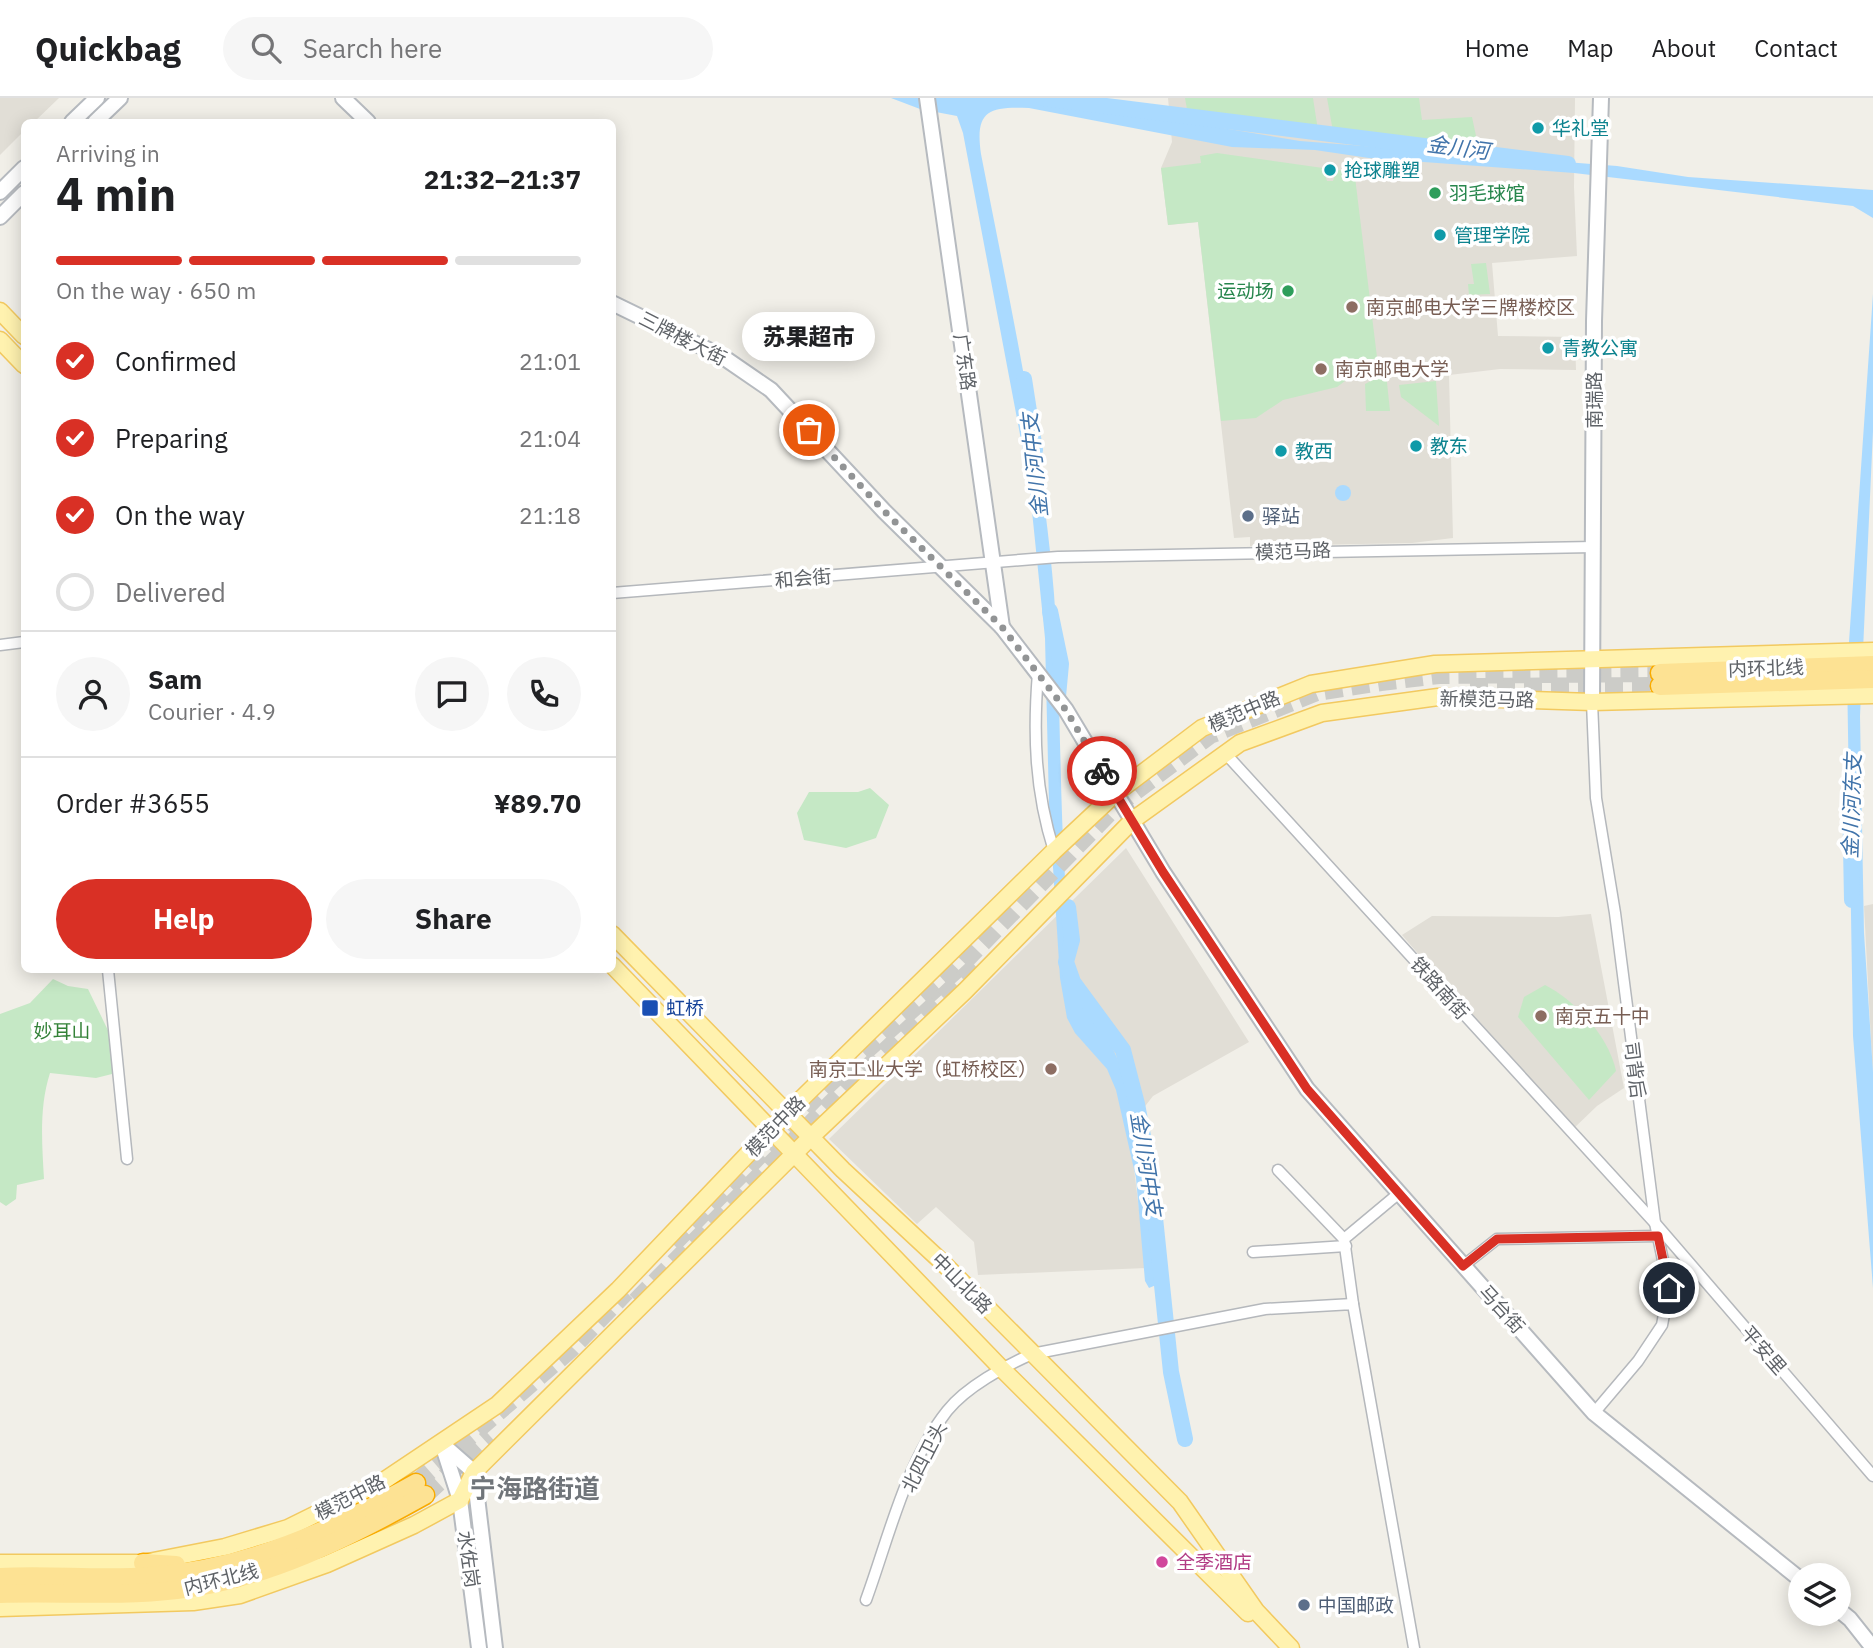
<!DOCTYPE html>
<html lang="en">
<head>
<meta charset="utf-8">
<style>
	body { margin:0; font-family:"IBM Plex Sans","Noto Sans SC",sans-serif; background:#f6f6f6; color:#202124; height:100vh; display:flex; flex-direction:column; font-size:26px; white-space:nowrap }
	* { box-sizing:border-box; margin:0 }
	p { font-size:23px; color:#757577 }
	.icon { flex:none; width:38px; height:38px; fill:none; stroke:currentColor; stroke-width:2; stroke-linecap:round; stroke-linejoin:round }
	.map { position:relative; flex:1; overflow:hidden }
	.sheet { position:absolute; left:21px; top:21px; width:595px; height:854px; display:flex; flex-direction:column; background:#fff; border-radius:10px; box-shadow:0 4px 18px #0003 }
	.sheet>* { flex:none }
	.tools { position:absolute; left:1788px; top:1465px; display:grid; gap:14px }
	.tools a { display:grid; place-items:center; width:63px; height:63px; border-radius:50%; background:#fff; box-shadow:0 4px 18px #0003; font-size:35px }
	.pin { position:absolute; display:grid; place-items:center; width:60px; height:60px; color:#fff; margin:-30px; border:4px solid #fff; border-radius:50%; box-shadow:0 2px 7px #0007 }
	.courier { position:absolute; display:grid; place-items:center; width:70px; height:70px; margin:-35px; border:5px solid #d93025; border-radius:50%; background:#fff; color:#222; box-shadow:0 2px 9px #0007 }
	.bubble { position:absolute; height:49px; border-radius:24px; background:#fff; box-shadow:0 4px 18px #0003; font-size:23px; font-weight:800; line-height:49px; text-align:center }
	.head em { font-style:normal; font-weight:800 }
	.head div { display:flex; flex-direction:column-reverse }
	.head { display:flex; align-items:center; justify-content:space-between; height:119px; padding:0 35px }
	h1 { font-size:46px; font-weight:800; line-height:52px }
	.bar { display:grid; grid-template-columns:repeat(4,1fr); gap:10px 7px; align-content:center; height:84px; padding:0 35px }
	.bar i { height:9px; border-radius:5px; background:#e0e0e0 }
	.bar .active { background:#d93025 }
	.bar p { grid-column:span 4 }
	.line { display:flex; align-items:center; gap:18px; padding:0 35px; border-top:2px solid #e0e0e0 }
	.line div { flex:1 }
	.round { display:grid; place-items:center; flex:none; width:74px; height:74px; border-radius:37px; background:#f6f6f6 }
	ol { padding:0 35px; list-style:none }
	li { display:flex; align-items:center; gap:21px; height:77px }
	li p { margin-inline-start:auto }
	li .icon { padding:7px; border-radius:50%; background:#d93025; color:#fff; stroke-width:4 }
	li:last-child { color:#757577 }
	li i { width:38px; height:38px; border:4px solid #e0e0e0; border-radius:50% }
	.action { display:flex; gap:14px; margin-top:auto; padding:14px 35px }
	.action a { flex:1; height:80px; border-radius:42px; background:#d93025; color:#fff; font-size:28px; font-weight:800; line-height:80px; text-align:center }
	.action a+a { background:#f6f6f6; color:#202124 }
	header { display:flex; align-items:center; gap:42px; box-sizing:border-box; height:98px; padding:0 35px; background:#fff; border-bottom:2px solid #e0e0e0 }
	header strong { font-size:33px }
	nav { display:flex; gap:38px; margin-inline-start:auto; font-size:24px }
	.search { width:490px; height:63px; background:#f6f6f6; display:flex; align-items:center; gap:18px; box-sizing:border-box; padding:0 24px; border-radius:38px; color:#757577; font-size:26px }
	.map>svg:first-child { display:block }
	.education { fill:#e1ded6 }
	.green { fill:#c5e8c5 }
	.water { fill:#aadaff }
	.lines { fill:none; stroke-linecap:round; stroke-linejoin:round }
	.river { stroke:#aadaff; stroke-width:16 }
	.highway-tunnel { stroke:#ccccc8; stroke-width:18; stroke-dasharray:18 9; stroke-linecap:butt }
	.street-casing { stroke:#b5b8bc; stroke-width:13 }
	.secondary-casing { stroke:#b6babf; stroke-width:18 }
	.primary-casing { stroke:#f2c960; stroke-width:19 }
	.highway-casing { stroke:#f9ab00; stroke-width:21 }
	.street { stroke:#fff; stroke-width:10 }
	.secondary { stroke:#fff; stroke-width:14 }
	.primary { stroke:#fff2af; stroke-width:16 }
	.highway { stroke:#fde293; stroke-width:18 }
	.done { stroke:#929495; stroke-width:7; stroke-dasharray:0 12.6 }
	.route { stroke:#d93025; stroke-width:9 }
	.culture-dot { fill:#0f9aa8; stroke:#fff; stroke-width:2.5 }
	.leisure-dot { fill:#2e9e5b; stroke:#fff; stroke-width:2.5 }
	.education-dot { fill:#8d6e63; stroke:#fff; stroke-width:2.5 }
	.service-dot { fill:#5c6f8a; stroke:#fff; stroke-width:2.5 }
	.transit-dot { fill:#1a4fb4; stroke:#fff; stroke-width:2.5 }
	.hotel-dot { fill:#d1479c; stroke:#fff; stroke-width:2.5 }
	.labels { text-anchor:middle; stroke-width:7; stroke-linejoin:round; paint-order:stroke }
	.culture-label { font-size:19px; fill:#0d838f; stroke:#fff; text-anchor:start }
	.leisure-label { font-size:19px; fill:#27864d; stroke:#fff; text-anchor:start }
	.education-label { font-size:19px; fill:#785e54; stroke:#fff; text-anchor:start }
	.street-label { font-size:19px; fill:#5f6368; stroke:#fff }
	.service-label { font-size:19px; fill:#4e5e75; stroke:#fff; text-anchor:start }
	.transit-label { font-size:19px; fill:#164399; stroke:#fff; text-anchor:start }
	.park-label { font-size:19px; fill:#348238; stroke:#fff }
	.hotel-label { font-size:19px; fill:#b23c85; stroke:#fff; text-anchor:start }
	.water-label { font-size:21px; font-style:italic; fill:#4174aa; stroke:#fff }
	.district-label { font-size:26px; font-weight:bold; fill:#70757a; stroke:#fff }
</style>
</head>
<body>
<header>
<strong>Quickbag</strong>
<div class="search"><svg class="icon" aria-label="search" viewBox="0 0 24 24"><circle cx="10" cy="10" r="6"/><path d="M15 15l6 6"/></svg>Search here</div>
<nav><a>Home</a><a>Map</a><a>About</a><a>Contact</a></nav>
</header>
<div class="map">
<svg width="1873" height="1550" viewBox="0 0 1873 1550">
	<rect width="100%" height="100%" fill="#f1efe8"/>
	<g class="education">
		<path d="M0,0H59L34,24H24V33L0,57Z"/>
		<path d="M1168,0H1575L1574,89L1577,158L1492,165L1498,238L1575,239L1576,272L1500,271L1449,277L1453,440L1412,445L1250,448V439L1234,440L1198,124L1168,127L1161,70L1172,44Z"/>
		<path d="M1126,750L1249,944L1153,998L1129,1029L1146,1170L978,1177L974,1144L936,1109L917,1126L829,1041Z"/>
		<path d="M1873,806V981L1864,808Z"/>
		<path d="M1591,816L1624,990L1597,1008L1571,1033L1402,837L1432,818L1558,819Z"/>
	</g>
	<g class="green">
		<path d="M1185,0H1313L1319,39L1188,17Z"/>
		<path d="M1327,0H1419L1422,22L1472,19L1479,52L1334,39Z"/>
		<path d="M1217,55L1323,70L1327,83H1333L1337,71L1355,79L1377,259L1337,289L1283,302L1256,320L1221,323L1198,124L1168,127L1161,70L1201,65L1200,58Z"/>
		<path d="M1486,165L1490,196L1469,197L1468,186H1474L1471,166Z"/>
		<path d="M1386,275L1390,313H1366L1365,286Z"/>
		<path d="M1436,283L1439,328L1401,299L1399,287Z"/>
		<path d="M870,690L889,707L876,740L846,750L804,742L797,715L809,694H858Z"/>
		<path d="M53,881L68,888L88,891L118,953L112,976L96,980L50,975C39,1009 42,1045 44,1081L17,1087L16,1101L6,1108L0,1104V916L30,905Z"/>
		<path d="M1545,887C1576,903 1609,939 1616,973L1589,1002L1518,919L1524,899Z"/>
	</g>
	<g class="water">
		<path d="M891,0H1043L1300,43L1617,68L1688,79L1873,92V120L1853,108L1574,75L1369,60L1315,52L1232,49L1029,10C987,8 975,14 981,56C1009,202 1042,348 1054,496C1061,590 1059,685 1065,780C1067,810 1066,842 1072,872C1080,906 1107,932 1119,965C1139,1015 1159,1134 1156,1187L1149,1190L1145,1183L1136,1080L1116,992L1107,971L1075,935L1067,920L1060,880L1049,706L1045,540L1029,384L963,35L957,18L920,11Z"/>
		<path d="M1873,196V333L1860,618L1864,835L1873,974V1190L1853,938L1847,573Z"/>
		<circle cx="1343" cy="395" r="8"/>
	</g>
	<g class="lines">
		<g class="river">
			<path d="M1043,0L1568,66"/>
			<path d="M1024,281L1035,352"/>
			<path d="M1050,513L1061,566L1057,609"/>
			<path d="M1850,695L1852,802"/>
			<path d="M1068,809L1072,842L1066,864L1073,884L1123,952L1137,1006L1151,1081L1171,1274L1185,1341"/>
		</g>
		<g class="highway-tunnel">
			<path d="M1470,589L1660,588"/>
			<path d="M673,1146L830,985L956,872L1116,708L1210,637L1317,594L1381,584L1439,577L1660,575"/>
			<path d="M636,1203L852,984L978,866"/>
			<path d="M416,1385L571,1251L626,1194"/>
			<path d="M425,1397L490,1338"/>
		</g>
		<g class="street-casing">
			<g id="street">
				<path d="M612,495L1058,459L1594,449"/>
				<path d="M0,547L24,544"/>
				<path d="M1038,575C1033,637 1035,693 1054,753"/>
				<path d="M1592,604L1596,700L1615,815L1655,1125L1669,1190L1662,1227L1638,1263L1594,1315"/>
				<path d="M1225,655L1655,1125L1873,1378"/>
				<path d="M108,872L127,1061"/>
				<path d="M1278,1072L1344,1141"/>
				<path d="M1253,1154L1346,1148"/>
				<path d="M1463,1168L1497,1141L1658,1138"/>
				<path d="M1353,1206L1344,1141L1398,1096"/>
				<path d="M866,1502C889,1439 905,1366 947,1313C966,1289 1005,1268 1032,1256L1265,1211L1353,1206L1414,1550"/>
			</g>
		</g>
		<g class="secondary-casing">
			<g id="secondary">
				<path d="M343,0L368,24"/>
				<path d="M927,0L1002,529"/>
				<path d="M72,24L97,0"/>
				<path d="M95,24L120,0"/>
				<path d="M0,94L24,70"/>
				<path d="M0,119L24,95"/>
				<path d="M612,205L723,259L771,292L884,413L1002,529L1066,612L1163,774L1307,991L1594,1315L1801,1482"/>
				<path d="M1592,604L1594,223L1601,0"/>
				<path d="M441,1345L474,1374L495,1550"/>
				<path d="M442,1346L460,1402L479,1550"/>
				<path d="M1839,1512L1850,1521L1873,1550"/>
			</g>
		</g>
		<g class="primary-casing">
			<g id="primary">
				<path d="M0,213L24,238"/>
				<path d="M0,242L24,267"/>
				<path d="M612,836L843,1072L943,1165L1180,1404L1256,1513L1291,1550"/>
				<path d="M612,867L1001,1270L1248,1515"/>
				<path d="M0,1465H143L225,1449L288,1430L385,1382L497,1307L618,1192L787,1015L1054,753L1116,695L1202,630L1311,586L1435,566L1873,553"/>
				<path d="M0,1510L193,1504L240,1497L327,1466L414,1427L460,1402L474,1374L811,1039L965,893L1133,722L1240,645L1322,615L1438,599L1592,604L1873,597"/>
			</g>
		</g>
		<g class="highway-casing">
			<g id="highway">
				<path d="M1660,575L1873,567"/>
				<path d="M1660,588L1873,581"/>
				<path d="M143,1465L176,1467"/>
				<path d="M0,1479C50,1476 100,1482 150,1478C248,1471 332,1432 416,1385"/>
				<path d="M0,1496C59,1494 118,1499 177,1492C266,1482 348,1440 425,1397"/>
			</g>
		</g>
		<use href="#street" class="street"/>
		<use href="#secondary" class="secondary"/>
		<use href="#primary" class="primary"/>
		<use href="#highway" class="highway"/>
	</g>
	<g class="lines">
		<path class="done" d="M809,332L884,413L1002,529L1066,612L1102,673"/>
		<path class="route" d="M1102,673L1163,774L1307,991L1463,1168L1497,1141L1658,1138L1669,1190"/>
	</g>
	<g class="culture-dot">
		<circle cx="1538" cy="30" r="7"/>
		<circle cx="1330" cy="72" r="7"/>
		<circle cx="1440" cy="137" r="7"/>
		<circle cx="1548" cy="250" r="7"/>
		<circle cx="1416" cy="348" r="7"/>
		<circle cx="1281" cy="353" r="7"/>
	</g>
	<g class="leisure-dot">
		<circle cx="1435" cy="95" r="7"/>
		<circle cx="1288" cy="193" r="7"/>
	</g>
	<g class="education-dot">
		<circle cx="1352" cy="209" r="7"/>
		<circle cx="1321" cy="271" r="7"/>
		<circle cx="1541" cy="918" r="7"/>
		<circle cx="1051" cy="971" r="7"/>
	</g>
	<g class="service-dot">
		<circle cx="1248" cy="418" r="7"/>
		<circle cx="1304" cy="1507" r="7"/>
	</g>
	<rect class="transit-dot" x="641" y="901" width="18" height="18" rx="3.5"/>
	<circle class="hotel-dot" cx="1162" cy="1464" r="7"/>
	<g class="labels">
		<g class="culture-label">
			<text x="1552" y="37">华礼堂</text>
			<text x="1344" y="79">抢球雕塑</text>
			<text x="1454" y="144">管理学院</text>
			<text x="1562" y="257">青教公寓</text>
			<text x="1430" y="355">教东</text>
			<text x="1295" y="360">教西</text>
		</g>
		<g class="leisure-label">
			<text x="1449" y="102">羽毛球馆</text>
			<text x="1274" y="200" text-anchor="end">运动场</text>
		</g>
		<g class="education-label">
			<text x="1366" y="216">南京邮电大学三牌楼校区</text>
			<text x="1335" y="278">南京邮电大学</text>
			<text x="1555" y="925">南京五十中</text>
			<text x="1037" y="978" text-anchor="end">南京工业大学（虹桥校区）</text>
		</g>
		<g class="street-label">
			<text transform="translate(683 240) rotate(27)" y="7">三牌楼大街</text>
			<text transform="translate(965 264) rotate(82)" y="7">广东路</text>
			<text transform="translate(1594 302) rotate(-90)" y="7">南瑞路</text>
			<text transform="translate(1293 453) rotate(-2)" y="7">模范马路</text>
			<text transform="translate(803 480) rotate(-5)" y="7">和会街</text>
			<text transform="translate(1766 570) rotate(-2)" y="7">内环北线</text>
			<text transform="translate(1487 601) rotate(1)" y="7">新模范马路</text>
			<text transform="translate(1244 613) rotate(-23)" y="7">模范中路</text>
			<text transform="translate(1440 890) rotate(48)" y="7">铁路南街</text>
			<text transform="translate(1635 972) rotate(83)" y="7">司背后</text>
			<text transform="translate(775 1028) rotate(-46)" y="7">模范中路</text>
			<text transform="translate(962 1185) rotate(45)" y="7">中山北路</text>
			<text transform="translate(1502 1211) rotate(48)" y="7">马台街</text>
			<text transform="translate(1764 1252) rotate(49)" y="7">平安里</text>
			<text transform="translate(924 1359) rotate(-63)" y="7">北四卫头</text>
			<text transform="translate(350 1399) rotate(-27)" y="7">模范中路</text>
			<text transform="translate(469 1461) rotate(82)" y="7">水佐岗</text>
			<text transform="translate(221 1481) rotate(-14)" y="7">内环北线</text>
		</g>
		<g class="service-label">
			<text x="1262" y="425">驿站</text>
			<text x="1318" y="1514">中国邮政</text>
		</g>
		<g class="transit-label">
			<text x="666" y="917">虹桥</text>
		</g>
		<g class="park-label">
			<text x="62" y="940">妙耳山</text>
		</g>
		<g class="hotel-label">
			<text x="1176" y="1471">全季酒店</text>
		</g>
		<g class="water-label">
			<text transform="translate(1458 50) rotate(7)" y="7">金川河</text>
			<text transform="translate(1035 367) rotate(-96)" y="7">金川河中支</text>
			<text transform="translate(1852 708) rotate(-88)" y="7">金川河东支</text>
			<text transform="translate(1146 1066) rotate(81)" y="7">金川河中支</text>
		</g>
		<g class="district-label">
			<text x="535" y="1400">宁海路街道</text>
		</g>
	</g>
</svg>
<div class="tools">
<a><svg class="icon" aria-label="layers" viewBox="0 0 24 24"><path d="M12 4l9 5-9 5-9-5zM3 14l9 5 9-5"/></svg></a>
</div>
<div class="pin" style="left:809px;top:332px;background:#ea580c"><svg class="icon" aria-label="bag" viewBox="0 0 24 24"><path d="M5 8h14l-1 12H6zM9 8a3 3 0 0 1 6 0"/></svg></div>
<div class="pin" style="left:1669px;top:1190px;background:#1f2937"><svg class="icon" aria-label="home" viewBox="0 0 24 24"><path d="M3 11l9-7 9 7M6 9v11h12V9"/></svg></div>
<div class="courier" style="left:1102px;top:673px"><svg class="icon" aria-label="bike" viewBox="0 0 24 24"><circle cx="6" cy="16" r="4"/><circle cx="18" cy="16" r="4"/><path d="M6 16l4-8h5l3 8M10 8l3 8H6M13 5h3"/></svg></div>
<div class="bubble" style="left:742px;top:214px;width:133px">苏果超市</div>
<section class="sheet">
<div class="head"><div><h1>4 min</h1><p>Arriving in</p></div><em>21:32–21:37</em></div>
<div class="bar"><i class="active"></i><i class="active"></i><i class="active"></i><i></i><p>On the way · 650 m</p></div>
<ol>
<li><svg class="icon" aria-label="check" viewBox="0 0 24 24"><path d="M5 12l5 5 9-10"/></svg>Confirmed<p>21:01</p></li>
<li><svg class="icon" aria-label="check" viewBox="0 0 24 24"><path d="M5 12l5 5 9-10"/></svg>Preparing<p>21:04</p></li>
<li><svg class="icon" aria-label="check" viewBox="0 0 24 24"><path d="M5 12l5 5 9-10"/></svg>On the way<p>21:18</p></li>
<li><i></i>Delivered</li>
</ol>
<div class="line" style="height:126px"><a class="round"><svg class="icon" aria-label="person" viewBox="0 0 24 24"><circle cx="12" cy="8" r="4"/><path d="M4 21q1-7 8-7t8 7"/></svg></a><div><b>Sam</b><p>Courier · 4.9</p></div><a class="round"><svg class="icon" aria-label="chat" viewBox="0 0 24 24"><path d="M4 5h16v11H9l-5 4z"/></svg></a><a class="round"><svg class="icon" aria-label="phone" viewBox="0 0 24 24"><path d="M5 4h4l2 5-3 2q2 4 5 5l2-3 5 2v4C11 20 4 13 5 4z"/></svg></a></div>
<div class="line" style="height:91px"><div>Order #3655</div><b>¥89.70</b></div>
<div class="action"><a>Help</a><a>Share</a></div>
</section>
</div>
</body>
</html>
